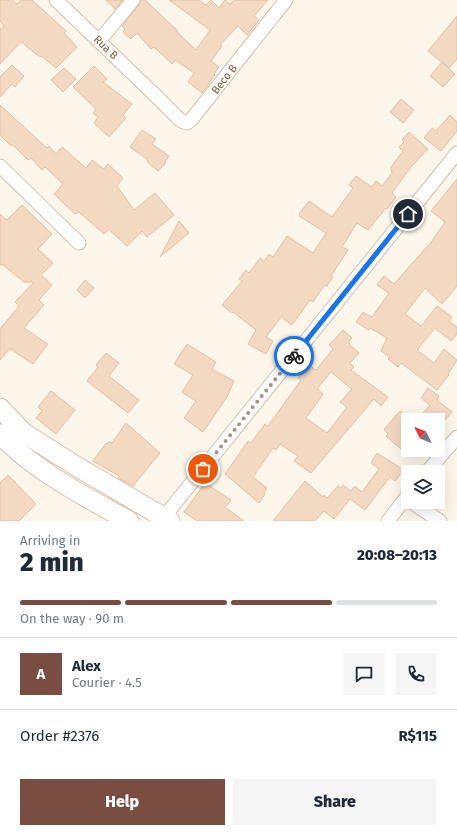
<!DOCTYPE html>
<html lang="en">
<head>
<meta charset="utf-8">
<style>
	body { margin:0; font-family:"Fira Sans",sans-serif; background:#f6f6f7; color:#1f2937; height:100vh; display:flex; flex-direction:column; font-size:15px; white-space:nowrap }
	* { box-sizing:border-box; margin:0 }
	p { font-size:13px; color:#747a83 }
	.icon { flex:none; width:22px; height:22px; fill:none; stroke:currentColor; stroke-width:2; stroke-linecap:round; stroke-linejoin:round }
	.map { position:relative; height:521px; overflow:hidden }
	.sheet { display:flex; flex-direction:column; background:#fff; flex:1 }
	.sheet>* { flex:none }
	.needle { width:26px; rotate:313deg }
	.controls { position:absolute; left:401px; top:413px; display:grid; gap:8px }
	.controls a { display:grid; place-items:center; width:44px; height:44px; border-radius:0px; background:#fff; box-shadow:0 4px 16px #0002; font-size:20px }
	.pin { position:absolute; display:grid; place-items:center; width:34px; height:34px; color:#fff; margin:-17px; border:2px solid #fff; border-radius:50%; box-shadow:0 1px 4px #0007 }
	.courier { position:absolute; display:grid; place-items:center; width:40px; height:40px; margin:-20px; border:3px solid #1a73e8; border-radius:50%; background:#fff; color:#222; box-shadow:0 1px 5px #0007 }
	.summary em { font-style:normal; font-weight:800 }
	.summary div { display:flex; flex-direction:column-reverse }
	.summary { display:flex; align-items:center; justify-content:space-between; height:68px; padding:0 20px }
	h1 { font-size:26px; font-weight:800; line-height:30px }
	.bar { display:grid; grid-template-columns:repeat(4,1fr); gap:6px 4px; align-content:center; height:48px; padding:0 20px }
	.bar i { height:5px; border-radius:3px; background:#e0e1e3 }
	.bar .selected { background:#794d42 }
	.bar p { grid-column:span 4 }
	.line { display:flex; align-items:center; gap:10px; padding:0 20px; border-top:1px solid #e0e1e3 }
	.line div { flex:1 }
	.round { display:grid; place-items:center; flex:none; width:42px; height:42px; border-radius:0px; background:#f6f6f7 }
	.primary-button { display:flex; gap:8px; margin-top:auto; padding:8px 20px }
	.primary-button a { flex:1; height:46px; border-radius:0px; background:#794d42; color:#fff; font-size:16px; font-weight:800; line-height:46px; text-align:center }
	.primary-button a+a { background:#f6f6f7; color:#1f2937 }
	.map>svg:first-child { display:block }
	.building { fill:#f3d8c2; stroke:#e6bfa2; fill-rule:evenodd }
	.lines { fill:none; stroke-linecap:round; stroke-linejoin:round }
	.minor-casing { stroke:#d1c0af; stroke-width:15 }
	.secondary-casing { stroke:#d6c2af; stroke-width:21 }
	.minor { stroke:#fff; stroke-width:13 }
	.secondary { stroke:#fff; stroke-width:19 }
	.done { stroke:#a89484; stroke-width:4; stroke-dasharray:0 7.2 }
	.route { stroke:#1a73e8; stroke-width:5 }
	.labels { text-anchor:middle; stroke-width:3; stroke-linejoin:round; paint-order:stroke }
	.street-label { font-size:11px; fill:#7a5f4c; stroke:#fffbf2 }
</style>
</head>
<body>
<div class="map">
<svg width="457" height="521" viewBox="0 0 457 521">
	<rect width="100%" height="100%" fill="#fdf7eb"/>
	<g class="building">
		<path d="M0,0H12L17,4L21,0H32L66,31L64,33L77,47L56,68L41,56L40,57L21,42L0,64V29L4,26L0,21Z"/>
		<path d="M106,0H123L115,9Z"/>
		<path d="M141,0H145L178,31L177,32L196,50L210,30L169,0H199L206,5L211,0L219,8L225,0L230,4L234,0H268L254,16L259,20L247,35L238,26L220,45L222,46L211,61L219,67L214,74L215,75L202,93L188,82L194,73L175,60L172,64L154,47L151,49L137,33L131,39L123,32L125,29L122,26L139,5Z"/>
		<path d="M457,16V59L449,68L428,51Z"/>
		<path d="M442,62L455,74L443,87L430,76Z"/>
		<path d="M12,65L24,76L15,87L12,84L0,97V77Z"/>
		<path d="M94,66L107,79L103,82L132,104L123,115L126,118L109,137L94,123L98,117L93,113L96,109L73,87Z"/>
		<path d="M64,68L76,79L63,92L51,80Z"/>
		<path d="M401,99L414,110L403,123L390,112Z"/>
		<path d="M0,105L47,148L49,146L56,154L62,147L86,168L92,160L104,169L108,164L123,178L117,186L134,210L155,193L174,215L147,237L142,231L127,246L108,229L104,234L79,212L75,214L54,194L63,184L45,167L42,170L31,158L28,160L12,144L11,146L0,135Z"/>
		<path d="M450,115L457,122V131L441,151L424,138L432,128L436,131Z"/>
		<path d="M142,130L156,139L152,144L169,156L165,162L166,163L158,171L147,162L148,160L130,147Z"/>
		<path d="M409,132L428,149L411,167L392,193L396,197L387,209L386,208L368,230L357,223L342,247L348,250L331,276L333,277L327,286H324L313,302L310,300L292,325L281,317L266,337L273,341L266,354L248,344L256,330L233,312L232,313L222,305L242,281L239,279L246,270L249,273L260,258L264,261L269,254L273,257L287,236L313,253L326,233L299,216L300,215L299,214L309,201L332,217L353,188L349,185L356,176L372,187L376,181L382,186L392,173L391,167L403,151L399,147L404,142L402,140Z"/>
		<path d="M457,179V286L442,304L425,288L405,314L421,326L437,306L452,317L449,321L457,327V334L451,341L435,328L417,350L434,363L444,349L457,360L448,374L449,375L437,390L401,363L398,367L388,359L390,357L381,351L387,338L370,328L369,330L367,329L356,322L363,312L372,317L389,293L377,285L384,276L394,284L432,241L445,222L431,211Z"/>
		<path d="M22,205L52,234L38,249L53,263L41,275L52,285L39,300L44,305L24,328L48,344L33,364L10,349L0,360V329L19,306L15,302L34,282H24L3,265H0V214L7,220Z"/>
		<path d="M179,221L189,233L160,257Z"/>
		<path d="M85,280L94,288L85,298L77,290Z"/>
		<path d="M343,330L352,338L348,342L350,343L349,344L359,353L350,363L354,367L351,370L388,397L381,406L374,399L311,473L294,461L298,456L280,444L276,450L273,448L253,477L267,488L264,493L265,494L259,503L225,474L248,441L251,443L265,424L268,426L301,380L298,378L309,365L316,370L333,349L329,345ZM331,372L352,389L340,402L347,407L327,433L306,418L323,394L317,389Z"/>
		<path d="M187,344L216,362L212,369L234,381L227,397L203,432L184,418L196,401L182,392L193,375L174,364Z"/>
		<path d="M106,353L119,363L109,376L139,400L128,413L87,381L98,367L96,365Z"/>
		<path d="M428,388L439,396L437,400L452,412L440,426L438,425V420H417L430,405L421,398Z"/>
		<path d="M51,391L75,410L56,434L36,418L42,411L38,407Z"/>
		<path d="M400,411L411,420H408V423L401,432L408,438V455L386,436L388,434L384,429Z"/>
		<path d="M126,423L160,453L133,486L118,478L119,476L93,461L106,443L107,444L109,442L112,443Z"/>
		<path d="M377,453L404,470L395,481L390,477L365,510L350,499L334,519L324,511L315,521H273L305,481L323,497L324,495L327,498L338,486L341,488L343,485L351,491L355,486L362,492L379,469L371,463Z"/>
		<path d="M8,475L36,504L19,521H0V483Z"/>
		<path d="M205,483L231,500L225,507L244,521H197L184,512Z"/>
	</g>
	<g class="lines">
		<g class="minor-casing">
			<g id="minor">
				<path d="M56,0L155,95L181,121L187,123L191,120L286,0"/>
				<path d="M99,41L133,0"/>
				<path d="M0,166L79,243"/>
				<path d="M427,472L457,437"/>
				<path d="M411,502L440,521"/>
				<path d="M164,517L457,153"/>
				<path d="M388,521L408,495"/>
			</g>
		</g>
		<g class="secondary-casing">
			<g id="secondary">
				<path d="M0,408L24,433L76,466L170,521"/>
				<path d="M0,434C36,472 84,496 129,521"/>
			</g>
		</g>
		<use href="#minor" class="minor"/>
		<use href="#secondary" class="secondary"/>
	</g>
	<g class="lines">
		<path class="done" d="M203,469L294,356"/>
		<path class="route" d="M294,356L408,214"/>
	</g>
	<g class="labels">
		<g class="street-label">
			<text transform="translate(106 47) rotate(44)" y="4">Rua B</text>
			<text transform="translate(224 79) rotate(-52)" y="4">Beco B</text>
		</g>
	</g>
</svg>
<div class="controls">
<a><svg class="needle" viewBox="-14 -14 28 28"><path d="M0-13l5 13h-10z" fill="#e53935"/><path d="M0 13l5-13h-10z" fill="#747a83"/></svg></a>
<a><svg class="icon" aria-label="layers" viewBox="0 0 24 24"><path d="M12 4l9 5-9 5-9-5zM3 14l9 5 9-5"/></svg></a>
</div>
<div class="pin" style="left:203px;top:469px;background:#ea580c"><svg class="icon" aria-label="bag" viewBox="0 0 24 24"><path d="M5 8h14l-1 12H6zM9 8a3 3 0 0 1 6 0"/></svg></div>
<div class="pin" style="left:408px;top:214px;background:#1f2937"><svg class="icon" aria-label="home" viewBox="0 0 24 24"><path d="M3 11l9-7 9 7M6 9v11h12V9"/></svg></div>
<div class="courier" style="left:294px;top:356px"><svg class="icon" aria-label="bike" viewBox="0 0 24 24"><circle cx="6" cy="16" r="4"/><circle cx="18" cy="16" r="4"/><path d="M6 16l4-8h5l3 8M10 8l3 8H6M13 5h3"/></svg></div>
</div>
<section class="sheet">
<div class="summary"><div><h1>2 min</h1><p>Arriving in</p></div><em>20:08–20:13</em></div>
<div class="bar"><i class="selected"></i><i class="selected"></i><i class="selected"></i><i></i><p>On the way · 90 m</p></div>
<div class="line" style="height:72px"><b class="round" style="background:#794d42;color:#fff">A</b><div><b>Alex</b><p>Courier · 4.5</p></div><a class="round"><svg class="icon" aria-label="chat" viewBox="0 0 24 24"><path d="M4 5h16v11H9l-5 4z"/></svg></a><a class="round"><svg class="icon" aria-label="phone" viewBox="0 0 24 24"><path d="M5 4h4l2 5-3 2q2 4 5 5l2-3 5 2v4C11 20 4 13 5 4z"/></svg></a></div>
<div class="line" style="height:52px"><div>Order #2376</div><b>R$115</b></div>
<div class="primary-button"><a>Help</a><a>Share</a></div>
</section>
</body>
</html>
